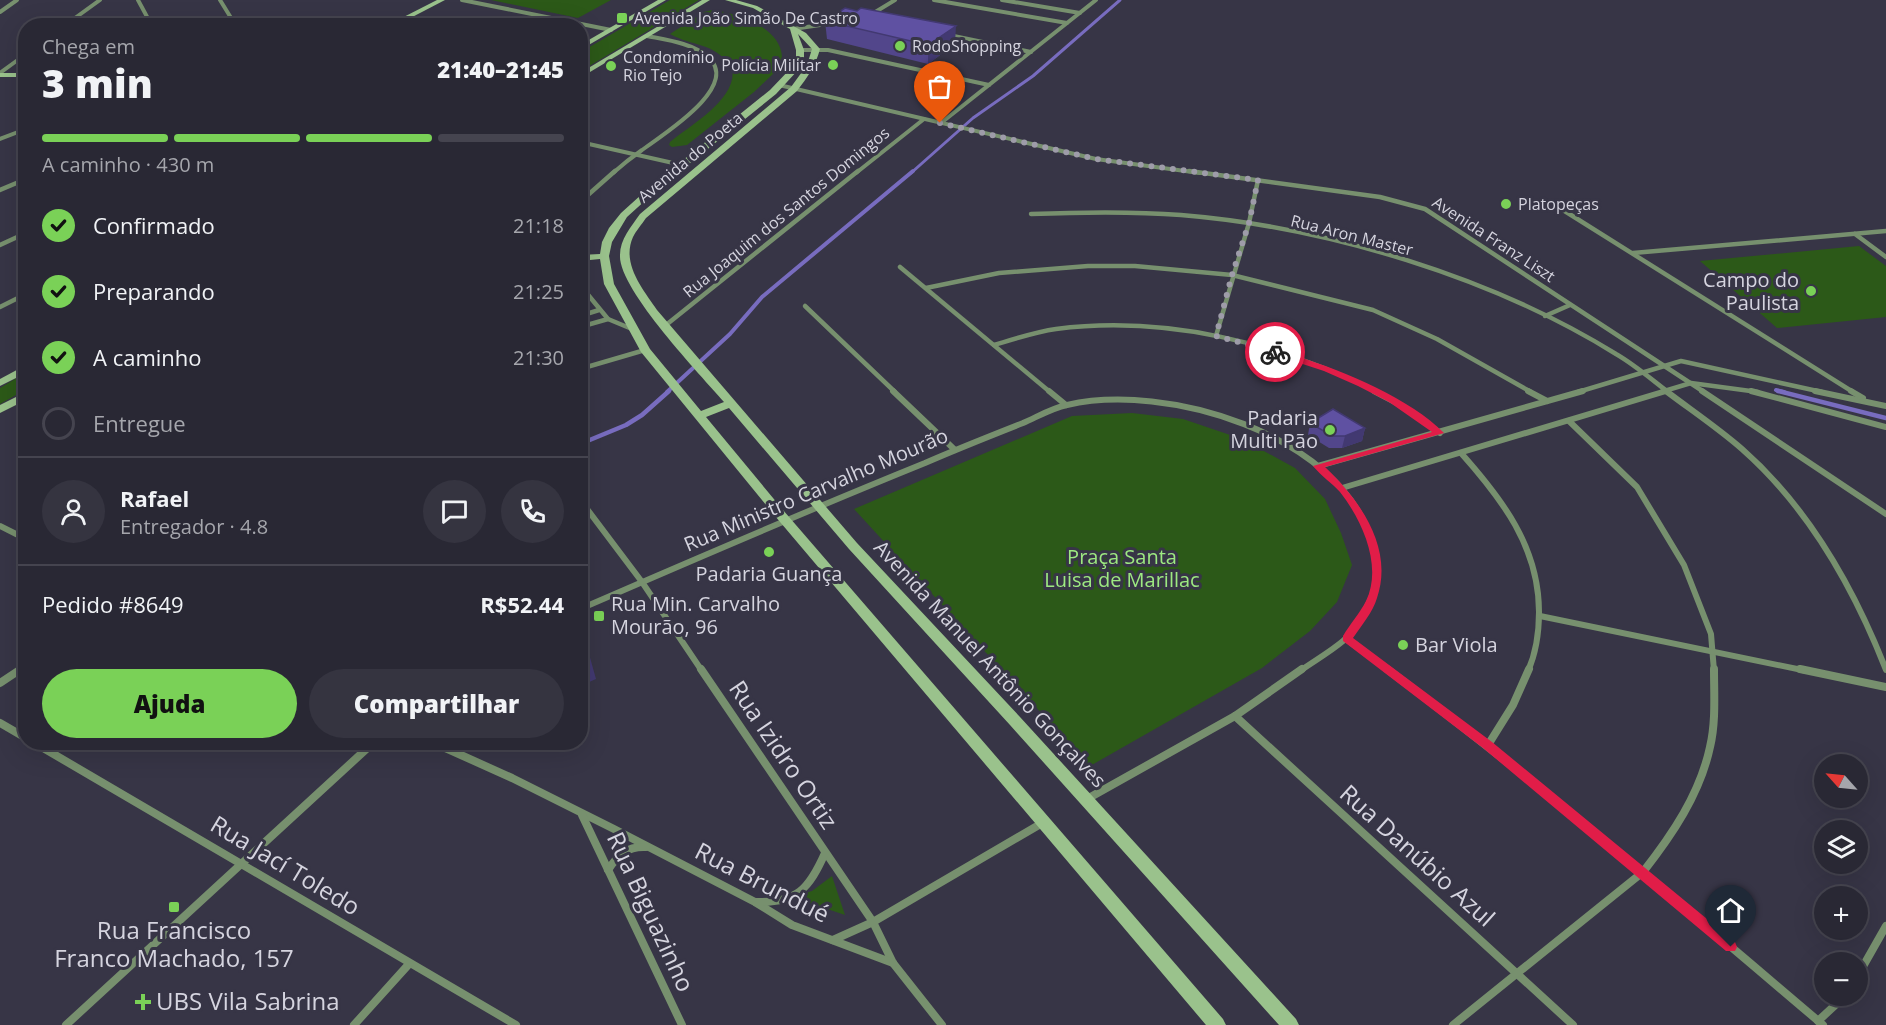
<!DOCTYPE html>
<html lang="pt">
<head>
<meta charset="utf-8">
<style>
	body { margin:0; font-family:"Open Sans",sans-serif; background:#353440; color:#f1f3f6; height:100vh; display:flex; flex-direction:column; font-size:22px; white-space:nowrap }
	* { box-sizing:border-box; margin:0 }
	p { font-size:20px; color:#a5a6ac }
	.icon { flex:none; width:33px; height:33px; fill:none; stroke:currentColor; stroke-width:2; stroke-linecap:round; stroke-linejoin:round }
	.map { position:relative; flex:1; overflow:hidden }
	.side { position:absolute; left:18px; top:18px; width:570px; height:732px; display:flex; flex-direction:column; background:#292834; border-radius:24px; box-shadow:0 6px 24px #0002,0 0 0 2px #45444f }
	.side>* { flex:none }
	.needle { width:39px; rotate:297deg }
	.controls { position:absolute; left:1814px; top:754px; display:grid; gap:12px }
	.controls a { display:grid; place-items:center; width:54px; height:54px; border-radius:50%; background:#292834; box-shadow:0 6px 24px #0002,0 0 0 2px #45444f; font-size:30px }
	.pin { position:absolute; display:grid; place-items:center; width:51px; height:51px; color:#fff; margin:-62px -26px; border-radius:50% 50% 50% 0; rotate:-45deg; box-shadow:0 0 6px #0007 }
	.pin .icon { rotate:45deg }
	.courier { position:absolute; display:grid; place-items:center; width:60px; height:60px; margin:-30px; border:4px solid #e11d48; border-radius:50%; background:#fff; color:#222; box-shadow:0 2px 8px #0007 }
	.head em { font-style:normal; font-weight:800 }
	.head div { display:flex; flex-direction:column-reverse }
	.head { display:flex; align-items:center; justify-content:space-between; height:102px; padding:0 24px }
	h1 { font-size:39px; font-weight:800; line-height:45px }
	.bar { display:grid; grid-template-columns:repeat(4,1fr); gap:9px 6px; align-content:center; height:72px; padding:0 24px }
	.bar i { height:8px; border-radius:4px; background:#45444f }
	.bar .on { background:#7ad157 }
	.bar p { grid-column:span 4 }
	.line { display:flex; align-items:center; gap:15px; padding:0 24px; border-top:2px solid #45444f }
	.line div { flex:1 }
	.round { display:grid; place-items:center; flex:none; width:63px; height:63px; border-radius:32px; background:#353440 }
	ol { padding:0 24px; list-style:none }
	li { display:flex; align-items:center; gap:18px; height:66px }
	li p { margin-inline-start:auto }
	li .icon { padding:6px; border-radius:50%; background:#7ad157; color:#111; stroke-width:4 }
	li:last-child { color:#a5a6ac }
	li i { width:33px; height:33px; border:3px solid #45444f; border-radius:50% }
	.primary-button { display:flex; gap:12px; margin-top:auto; padding:12px 24px }
	.primary-button a { flex:1; height:69px; border-radius:36px; background:#7ad157; color:#111; font-size:24px; font-weight:800; line-height:69px; text-align:center }
	.primary-button a+a { background:#353440; color:#f1f3f6 }
	.map>svg:first-child { display:block }
	.green { fill:#2c5918 }
	.lines { fill:none; stroke-linecap:round; stroke-linejoin:round }
	.stream-far2 { stroke:#786cbf; stroke-width:3 }
	.stream-far1 { stroke:#786cbf; stroke-width:4 }
	.stream { stroke:#786cbf; stroke-width:4.5 }
	.street-far3 { stroke:#77906e; stroke-width:4 }
	.street-far2 { stroke:#77906e; stroke-width:4.5 }
	.street-far1 { stroke:#77906e; stroke-width:6 }
	.street { stroke:#77906e; stroke-width:8 }
	.secondary { fill:#9ac28c; fill-rule:evenodd }
	.wall { fill:#52468b }
	.shaded-wall { fill:#423971 }
	.building { fill:#5f51a2; stroke:#423971; stroke-width:1.5 }
	.route { fill:#e11d48 }
	.done { stroke:#9e9ca9; stroke-width:6; stroke-dasharray:0 10.8 }
	.poi-dot { fill:#7ad157; stroke:#373546; stroke-width:2 }
	.labels { text-anchor:middle; stroke-width:6; stroke-linejoin:round; paint-order:stroke }
	.far-poi-label { font-size:16px; fill:#d5d4df; stroke:#373546; text-anchor:start }
	.far-street-label { font-size:16px; fill:#d5d4df; stroke:#373546 }
	.poi-label { font-size:20px; fill:#d5d4df; stroke:#373546; text-anchor:end }
	.street-label { font-size:20px; fill:#d5d4df; stroke:#373546 }
	.park-label { font-size:20px; fill:#9de981; stroke:#373546 }
	.near-street-label { font-size:24px; fill:#d5d4df; stroke:#373546 }
	.near-poi-label { font-size:24px; fill:#d5d4df; stroke:#373546 }
</style>
</head>
<body>
<div class="map">
<svg width="1886" height="1025" viewBox="0 0 1886 1025">
	<rect width="100%" height="100%" fill="#373546"/>
	<g class="green">
		<path d="M491,0H611L578,18Z"/>
		<path d="M670,0H699L581,71V52Z"/>
		<path d="M712,10C737,13 781,27 782,57L774,73L754,92L687,145L672,147L669,145L670,142C692,124 739,98 732,67C712,41 693,47 670,34L704,12Z"/>
		<path d="M1859,246L1886,266V317L1777,328L1700,261Z"/>
		<path d="M25,373V390L0,404V388Z"/>
		<path d="M1132,413L1183,419L1242,439L1295,468L1325,499L1341,533L1352,565L1337,602L1310,631L1262,668L1090,766L854,509L1072,416Z"/>
		<path d="M832,876L845,915L792,897L812,891Z"/>
	</g>
	<g class="lines">
		<path class="stream-far2" d="M911,173L973,118L1033,76L1120,0"/>
		<g class="stream-far1">
			<path d="M1776,390L1784,392"/>
			<path d="M667,392L730,334L762,297L913,171"/>
		</g>
		<g class="stream">
			<path d="M1778,391L1886,418"/>
			<path d="M580,444L626,425L642,415L669,391"/>
		</g>
		<g class="street-far3">
			<path d="M138,0L152,26"/>
			<path d="M220,0L236,26"/>
			<path d="M462,0L611,30"/>
			<path d="M934,0L1067,23"/>
			<path d="M1002,0L1080,13"/>
			<path d="M0,12L17,0"/>
			<path d="M872,14L895,0"/>
			<path d="M64,26L100,0"/>
			<path d="M793,29L834,23"/>
			<path d="M949,35L1031,52"/>
			<path d="M800,50H828L989,85"/>
			<path d="M0,73L26,54"/>
			<path d="M779,85L1096,159L1200,173"/>
			<path d="M941,123L1096,0"/>
			<path d="M0,139L26,129"/>
			<path d="M580,142L682,165"/>
			<path d="M613,173C622,165 632,157 642,150C662,135 742,86 708,57C692,43 667,40 647,36"/>
			<path d="M856,173L924,119"/>
		</g>
		<g class="street-far2">
			<path d="M1189,171L1380,197L1425,209L1704,392"/>
			<path d="M0,190L26,179"/>
			<path d="M580,202L615,171"/>
			<path d="M1563,210L1853,392"/>
			<path d="M1031,214C1081,212 1131,211 1181,215C1327,227 1492,277 1616,354C1635,365 1651,379 1668,392"/>
			<path d="M1855,234L1886,257"/>
			<path d="M0,245L26,233"/>
			<path d="M1633,253L1886,231"/>
			<path d="M900,267L1050,392"/>
			<path d="M580,285L608,319L632,329"/>
			<path d="M926,288L999,273L1088,266H1135L1232,275L1373,310L1437,339L1531,392"/>
			<path d="M805,306L895,392"/>
			<path d="M0,307L26,294"/>
			<path d="M580,316L599,310"/>
			<path d="M1545,316L1570,305"/>
			<path d="M666,325L858,171"/>
			<path d="M580,327L608,319"/>
			<path d="M1216,336L1249,223L1258,180"/>
			<path d="M994,345C1014,339 1035,332 1056,329C1165,315 1280,343 1377,392"/>
			<path d="M580,369L645,350"/>
			<path d="M1578,392L1681,361L1822,392"/>
			<path d="M1661,392L1691,383L1758,392"/>
		</g>
		<g class="street-far1">
			<path d="M893,391L955,450"/>
			<path d="M1049,391L1066,405"/>
			<path d="M1374,391L1397,403L1440,433"/>
			<path d="M1528,391L1547,401"/>
			<path d="M1666,391C1691,410 1718,428 1742,449C1809,508 1854,588 1886,670"/>
			<path d="M1702,391L1886,514"/>
			<path d="M1751,391L1886,427"/>
			<path d="M1815,391L1886,406"/>
			<path d="M1851,391L1863,398"/>
			<path d="M1569,421L1637,487L1684,565L1711,634L1714,671"/>
			<path d="M1461,453C1502,499 1539,547 1539,612C1539,631 1536,653 1528,671"/>
			<path d="M1318,466L1583,391"/>
			<path d="M1342,488L1666,391"/>
			<path d="M587,509L642,582L702,671"/>
			<path d="M0,526L26,539"/>
			<path d="M580,609C695,559 809,510 925,463C957,449 990,436 1023,423C1037,417 1052,408 1067,405C1166,382 1339,434 1371,540C1381,573 1378,592 1359,620C1354,627 1350,636 1343,641C1330,652 1314,661 1300,671"/>
			<path d="M1540,616L1807,671"/>
			<path d="M1346,639L1389,671"/>
			<path d="M19,671L26,666"/>
		</g>
		<g class="street">
			<path d="M701,669L873,922L893,963L942,1025"/>
			<path d="M1387,669C1537,782 1680,903 1823,1025"/>
			<path d="M1800,669L1886,687"/>
			<path d="M0,683L21,669"/>
			<path d="M1235,716L1573,1025"/>
			<path d="M0,723L26,738"/>
			<path d="M33,742L516,1025"/>
			<path d="M432,742L512,778L614,829L755,902L792,925L893,963"/>
			<path d="M1488,745L1513,705L1529,669"/>
			<path d="M1087,799L1235,716L1302,669"/>
			<path d="M582,815L682,1025"/>
			<path d="M608,870C618,855 627,846 646,847"/>
			<path d="M756,902C797,903 809,889 825,853"/>
			<path d="M833,940L873,922L1044,822"/>
			<path d="M1857,977L1886,926"/>
			<path d="M1818,1021L1845,996"/>
			<path d="M66,1025L374,742"/>
			<path d="M354,1025L409,964"/>
			<path d="M1453,1025L1643,872C1672,835 1700,794 1710,747C1716,722 1714,695 1714,669"/>
		</g>
		<g class="secondary">
			<path d="M437,0H445L395,26H386Z"/>
			<path d="M658,0H666L580,50V45Z"/>
			<path d="M702,0H710L580,78V73Z"/>
			<path d="M725,0H736L757,6L806,33L820,49C816,65 807,78 797,91L646,218C642,224 636,231 633,237C621,264 643,289 657,310L857,543L1020,717L1296,1019L1299,1025H1279L1010,725L849,549L729,408L706,417L783,510L1223,1019L1226,1025H1206L775,516L641,352L604,284L600,259L580,261V255L600,254L602,242L609,228L621,213L652,185L770,90L792,67L796,57V50L790,29L753,8ZM798,34L812,49L807,65L791,87L640,214C631,227 620,239 620,255C618,289 701,375 724,402L701,411L650,349L614,284L609,256L612,242L627,217L658,189L776,94L798,70L804,57V50Z"/>
			<rect x="0" y="73" width="26" height="4"/>
			<path d="M26,365V373L0,386V379Z"/>
			<path d="M26,392V400L0,413V405Z"/>
		</g>
	</g>
	<g class="wall">
		<path d="M825,21L955,44L928,64L827,39Z"/>
		<path d="M1310,423L1365,428L1362,441L1342,448H1329L1308,435Z"/>
	</g>
	<g class="shaded-wall">
		<path d="M956,26L955,44L928,64V45Z"/>
		<path d="M586,146L589,159L580,165V150Z"/>
		<path d="M1365,428L1362,441L1342,448L1345,436Z"/>
		<path d="M589,654L596,679L580,686V658Z"/>
		<path d="M509,742H522L511,748Z"/>
	</g>
	<g class="building">
		<path d="M845,8L857,11L861,8L956,26L928,45L825,21Z"/>
		<path d="M580,144L586,146L580,150Z"/>
		<path d="M1333,409L1365,428L1345,436H1332L1310,423Z"/>
		<path d="M580,642L589,654L580,658Z"/>
	</g>
	<path class="route" d="M1272,350C1281,349 1291,354 1299,357C1344,371 1411,399 1444,433L1325,467C1360,500 1394,548 1377,598C1373,612 1361,626 1353,638L1492,742L1735,942L1737,947L1735,951H1726L1483,748L1343,641V636C1350,624 1360,613 1366,601C1383,566 1362,520 1340,492C1332,483 1321,476 1313,466L1432,432L1389,402L1358,386L1324,371L1272,354Z"/>
	<g class="lines">
		<path class="done" d="M940,123L1096,159L1258,180L1249,223L1232,275L1216,336L1275,352"/>
	</g>
	<g class="poi-dot">
		<rect x="616" y="12" width="12" height="12" rx="3"/>
		<circle cx="900" cy="46" r="6"/>
		<circle cx="833" cy="65" r="6"/>
		<circle cx="611" cy="66" r="6"/>
		<circle cx="1506" cy="204" r="6"/>
		<circle cx="1811" cy="291" r="6"/>
		<circle cx="1330" cy="430" r="6"/>
		<circle cx="769" cy="552" r="6"/>
		<rect x="593" y="610" width="12" height="12" rx="3"/>
		<circle cx="1403" cy="645" r="6"/>
		<rect x="168" y="901" width="12" height="12" rx="3"/>
		<path d="M140 993h6v6h6v6h-6v6h-6v-6h-6v-6h6z"/>
	</g>
	<g class="labels">
		<g class="far-poi-label">
			<text x="634" y="24">Avenida João Simão De Castro</text>
			<text x="912" y="52">RodoShopping</text>
			<text x="623" y="63">Condomínio<tspan x="623" dy="18">Rio Tejo</tspan></text>
			<text x="821" y="71" text-anchor="end">Polícia Militar</text>
			<text x="1518" y="210">Platopeças</text>
		</g>
		<g class="far-street-label">
			<text transform="translate(690 157) rotate(-40)" y="6">Avenida do Poeta</text>
			<text transform="translate(786 212) rotate(-39)" y="6">Rua Joaquim dos Santos Domingos</text>
			<text transform="translate(1352 235) rotate(14)" y="6">Rua Aron Master</text>
			<text transform="translate(1494 239) rotate(33)" y="6">Avenida Franz Liszt</text>
		</g>
		<g class="poi-label">
			<text x="1799" y="287">Campo do<tspan x="1799" dy="23">Paulista</tspan></text>
			<text x="1318" y="425">Padaria<tspan x="1318" dy="23">Multi Pão</tspan></text>
			<text x="769" y="581" text-anchor="middle">Padaria Guança</text>
			<text x="611" y="611" text-anchor="start">Rua Min. Carvalho<tspan x="611" dy="23">Mourão, 96</tspan></text>
			<text x="1415" y="652" text-anchor="start">Bar Viola</text>
		</g>
		<g class="street-label">
			<text transform="translate(816 490) rotate(-23)" y="7">Rua Ministro Carvalho Mourão</text>
			<text transform="translate(990 664) rotate(47)" y="7">Avenida Manuel Antônio Gonçalves</text>
		</g>
		<g class="park-label">
			<text x="1122" y="564">Praça Santa<tspan x="1122" dy="23">Luisa de Marillac</tspan></text>
		</g>
		<g class="near-street-label">
			<text transform="translate(783 755) rotate(56)" y="8">Rua Izidro Ortiz</text>
			<text transform="translate(1417 856) rotate(42)" y="8">Rua Danúbio Azul</text>
			<text transform="translate(285 866) rotate(31)" y="8">Rua Jací Toledo</text>
			<text transform="translate(762 883) rotate(27)" y="8">Rua Brundué</text>
			<text transform="translate(650 912) rotate(65)" y="8">Rua Biguazinho</text>
		</g>
		<g class="near-poi-label">
			<text x="174" y="939">Rua Francisco<tspan x="174" dy="28">Franco Machado, 157</tspan></text>
			<text x="156" y="1010" text-anchor="start">UBS Vila Sabrina</text>
		</g>
	</g>
</svg>
<div class="controls">
<a><svg class="needle" viewBox="-14 -14 28 28"><path d="M0-13l5 13h-10z" fill="#e53935"/><path d="M0 13l5-13h-10z" fill="#a5a6ac"/></svg></a>
<a><svg class="icon" aria-label="layers" viewBox="0 0 24 24"><path d="M12 4l9 5-9 5-9-5zM3 14l9 5 9-5"/></svg></a>
<a>+</a>
<a>−</a>
</div>
<div class="pin" style="left:940px;top:123px;background:#ea580c"><svg class="icon" aria-label="bag" viewBox="0 0 24 24"><path d="M5 8h14l-1 12H6zM9 8a3 3 0 0 1 6 0"/></svg></div>
<div class="pin" style="left:1731px;top:947px;background:#1f2937"><svg class="icon" aria-label="home" viewBox="0 0 24 24"><path d="M3 11l9-7 9 7M6 9v11h12V9"/></svg></div>
<div class="courier" style="left:1275px;top:352px"><svg class="icon" aria-label="bike" viewBox="0 0 24 24"><circle cx="6" cy="16" r="4"/><circle cx="18" cy="16" r="4"/><path d="M6 16l4-8h5l3 8M10 8l3 8H6M13 5h3"/></svg></div>
<section class="side">
<div class="head"><div><h1>3 min</h1><p>Chega em</p></div><em>21:40–21:45</em></div>
<div class="bar"><i class="on"></i><i class="on"></i><i class="on"></i><i></i><p>A caminho · 430 m</p></div>
<ol>
<li><svg class="icon" aria-label="check" viewBox="0 0 24 24"><path d="M5 12l5 5 9-10"/></svg>Confirmado<p>21:18</p></li>
<li><svg class="icon" aria-label="check" viewBox="0 0 24 24"><path d="M5 12l5 5 9-10"/></svg>Preparando<p>21:25</p></li>
<li><svg class="icon" aria-label="check" viewBox="0 0 24 24"><path d="M5 12l5 5 9-10"/></svg>A caminho<p>21:30</p></li>
<li><i></i>Entregue</li>
</ol>
<div class="line" style="height:108px"><a class="round"><svg class="icon" aria-label="person" viewBox="0 0 24 24"><circle cx="12" cy="8" r="4"/><path d="M4 21q1-7 8-7t8 7"/></svg></a><div><b>Rafael</b><p>Entregador · 4.8</p></div><a class="round"><svg class="icon" aria-label="chat" viewBox="0 0 24 24"><path d="M4 5h16v11H9l-5 4z"/></svg></a><a class="round"><svg class="icon" aria-label="phone" viewBox="0 0 24 24"><path d="M5 4h4l2 5-3 2q2 4 5 5l2-3 5 2v4C11 20 4 13 5 4z"/></svg></a></div>
<div class="line" style="height:78px"><div>Pedido #8649</div><b>R$52.44</b></div>
<div class="primary-button"><a>Ajuda</a><a>Compartilhar</a></div>
</section>
</div>
</body>
</html>
